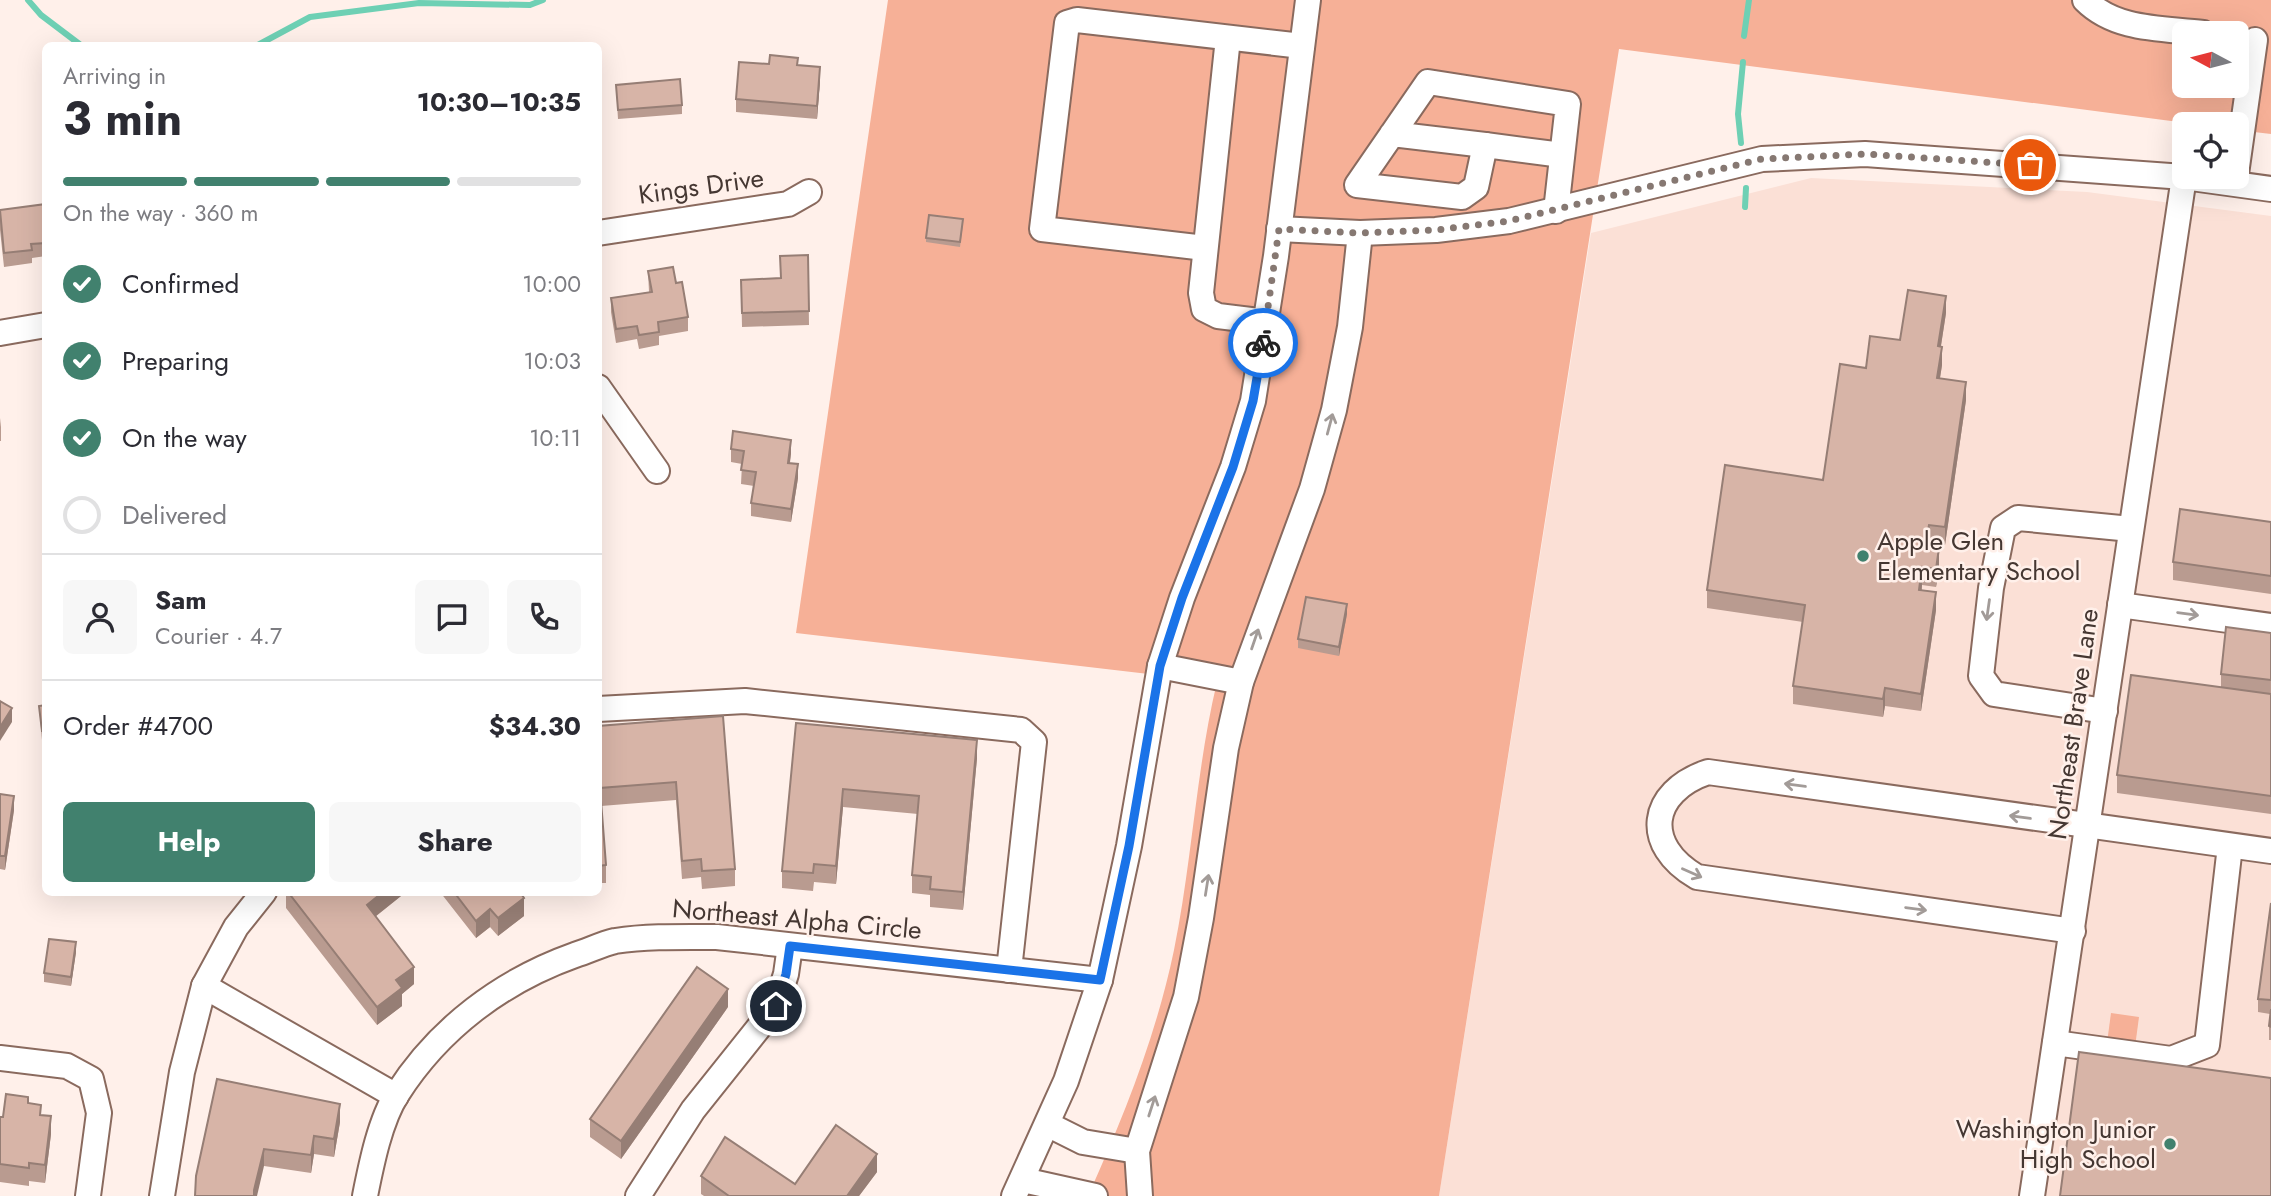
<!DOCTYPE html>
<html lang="en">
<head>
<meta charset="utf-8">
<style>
	body { margin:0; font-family:Jost,sans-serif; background:#f7f7f7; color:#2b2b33; height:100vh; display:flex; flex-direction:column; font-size:26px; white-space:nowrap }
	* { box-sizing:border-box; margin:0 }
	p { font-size:23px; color:#7c7c81 }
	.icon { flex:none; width:38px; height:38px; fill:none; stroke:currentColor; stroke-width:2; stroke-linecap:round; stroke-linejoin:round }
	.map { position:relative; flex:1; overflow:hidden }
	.details { position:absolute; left:42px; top:42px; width:560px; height:854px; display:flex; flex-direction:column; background:#fff; border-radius:10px; box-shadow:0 7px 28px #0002 }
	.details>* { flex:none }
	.needle { width:46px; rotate:277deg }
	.fabs { position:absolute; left:2172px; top:21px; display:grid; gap:14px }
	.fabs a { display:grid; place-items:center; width:77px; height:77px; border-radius:10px; background:#fff; box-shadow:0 7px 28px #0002; font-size:35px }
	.pin { position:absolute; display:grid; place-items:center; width:60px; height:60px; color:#fff; margin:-30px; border:4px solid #fff; border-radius:50%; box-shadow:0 2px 7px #0007 }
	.courier { position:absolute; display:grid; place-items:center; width:70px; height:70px; margin:-35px; border:5px solid #1a73e8; border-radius:50%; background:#fff; color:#222; box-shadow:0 2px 9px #0007 }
	.headline em { font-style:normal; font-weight:700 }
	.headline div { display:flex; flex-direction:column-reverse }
	.headline { display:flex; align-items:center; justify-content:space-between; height:119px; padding:0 21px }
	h1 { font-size:46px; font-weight:700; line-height:52px }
	.bar { display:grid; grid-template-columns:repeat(4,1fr); gap:10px 7px; align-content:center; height:84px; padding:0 21px }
	.bar i { height:9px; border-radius:5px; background:#e1e1e2 }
	.bar .active { background:#41816e }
	.bar p { grid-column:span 4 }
	.line { display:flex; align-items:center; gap:18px; padding:0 21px; border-top:2px solid #e1e1e2 }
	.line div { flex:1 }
	.round { display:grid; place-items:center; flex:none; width:74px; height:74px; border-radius:10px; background:#f7f7f7 }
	ol { padding:0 21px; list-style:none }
	li { display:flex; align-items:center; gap:21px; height:77px }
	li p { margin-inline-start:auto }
	li .icon { padding:7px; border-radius:50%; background:#41816e; color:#fff; stroke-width:4 }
	li:last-child { color:#7c7c81 }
	li i { width:38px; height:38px; border:4px solid #e1e1e2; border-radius:50% }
	.button { display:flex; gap:14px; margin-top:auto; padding:14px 21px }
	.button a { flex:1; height:80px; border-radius:10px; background:#41816e; color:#fff; font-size:28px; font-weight:700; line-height:80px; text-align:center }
	.button a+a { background:#f7f7f7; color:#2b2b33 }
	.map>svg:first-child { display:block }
	.built { fill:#fbe0d6 }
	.green { fill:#f6b097; fill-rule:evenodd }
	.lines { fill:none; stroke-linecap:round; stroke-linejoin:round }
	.stream { stroke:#6ed0b4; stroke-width:6 }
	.minor-casing { stroke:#8a6a5e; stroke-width:28 }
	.minor { stroke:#fff; stroke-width:24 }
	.wall { fill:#b99b90 }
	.shaded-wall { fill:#967e75 }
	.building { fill:#d7b4a7; stroke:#967e75; stroke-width:2 }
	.oneway { stroke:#a29b98 }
	.done { stroke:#867872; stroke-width:7; stroke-dasharray:0 12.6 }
	.route { stroke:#1a73e8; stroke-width:9 }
	.poi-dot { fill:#41816e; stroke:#fff0ea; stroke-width:2.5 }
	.labels { text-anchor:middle; stroke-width:5; stroke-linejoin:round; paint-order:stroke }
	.street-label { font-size:26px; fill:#453732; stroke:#fff0ea }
	.poi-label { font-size:26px; fill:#453732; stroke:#fff0ea; text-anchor:start }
</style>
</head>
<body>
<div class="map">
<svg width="2271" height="1196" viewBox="0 0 2271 1196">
	<rect width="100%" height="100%" fill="#fff0ea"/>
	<path class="built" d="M1811,178L2087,192L2271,216V1196H1439L1591,233Z"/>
	<g class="green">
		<path d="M888,0H2271V134L2237,130L2236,124H2194L1619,49L1439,1196H1088C1124,1116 1156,1036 1174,950C1192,862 1196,770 1217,682L796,633ZM2184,33H2236V86H2184Z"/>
		<path d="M2111,1013L2139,1017L2135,1047L2107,1043Z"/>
	</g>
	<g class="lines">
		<g class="stream">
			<path d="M28,0L41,15L82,46"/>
			<path d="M1744,36L1749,0"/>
			<path d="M256,46L310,17L419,3L530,5L543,0"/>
			<path d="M1741,143L1738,114L1743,62"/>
			<path d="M1745,207L1746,188"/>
		</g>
		<g class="minor-casing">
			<g id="minor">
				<path d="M2085,0C2116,31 2163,28 2203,33"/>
				<path d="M1228,38L1201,293L1204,309L1218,316L1267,322"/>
				<path d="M1392,134L1485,145L1476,187L1462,197L1357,185L1428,82L1568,104L1556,211"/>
				<path d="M1485,145L1562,155"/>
				<path d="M2236,174L2255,40"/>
				<path d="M1279,229L1360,233L1436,230L1509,221L1762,159L1865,154L2184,177L2271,189"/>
				<path d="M598,233L788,204L809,192"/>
				<path d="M1205,248L1042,229L1067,23L1077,20L1302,46"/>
				<path d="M0,333L46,325"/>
				<path d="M598,387L657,471"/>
				<path d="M2120,605L2271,626"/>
				<path d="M1160,666L1241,682"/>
				<path d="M598,709L745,701L1021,730L1034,742L1009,970"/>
				<path d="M2105,711L1994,694L1981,676L1991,588L2003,528L2018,518L2131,529"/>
				<path d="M264,892L236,927L204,986L396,1096"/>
				<path d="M2073,931L1697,877C1642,845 1649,792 1708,772L2271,851"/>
				<path d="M2055,1043L2171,1059L2207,1045L2230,846"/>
				<path d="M0,1058L67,1066L91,1079L99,1113L88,1196"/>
				<path d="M1049,1125L1083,1142L1137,1151"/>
				<path d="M1023,1180L1095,1196"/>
				<path d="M162,1196L182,1072L204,986"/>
				<path d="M365,1196C371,1166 380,1120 397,1094C439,1028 502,981 575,955C588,951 602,944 615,941C649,936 683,937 717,937L1100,980"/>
				<path d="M638,1196L693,1110L776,1006L786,974L790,946"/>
				<path d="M1014,1196L1066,1081L1100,980L1129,846L1160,666L1182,598L1233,467L1253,401L1276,256L1308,0"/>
				<path d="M1140,1196L1137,1151L1186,997L1201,918L1226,748L1241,682L1312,489L1334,410L1350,327L1360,233"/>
				<path d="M2032,1196L2184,177"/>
			</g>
		</g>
		<use href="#minor" class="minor"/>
	</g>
	<g class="wall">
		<path d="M769,64L798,65L820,81L817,119L736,112V99Z"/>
		<path d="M616,85L682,105V114L618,119Z"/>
		<path d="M46,204V256L32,258V263L4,267L0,230V210Z"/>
		<path d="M963,224L960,247L926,242V238Z"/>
		<path d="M808,255L809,325L742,327L741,280L780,278Z"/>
		<path d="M648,271L676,283L688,317V331L659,336V345L639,349L637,339L616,343L611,312V298L649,292Z"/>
		<path d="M1946,313L1941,346L1942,365L1940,378L1966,400L1945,545L1929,542L1928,546L1939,566L1936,587L1922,585V590L1936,610L1921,711L1885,706L1883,717L1793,704V686L1803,622L1707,608V590L1823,480L1866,368L1900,340Z"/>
		<path d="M0,418L1,427V441H0Z"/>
		<path d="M731,449L791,453L790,463L798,478L791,522L751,516V503L754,486L741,484L742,464L731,462Z"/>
		<path d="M2271,522V594L2173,580V562Z"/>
		<path d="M1347,614L1339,656L1298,648V639Z"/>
		<path d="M2271,633V814L2117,793V775L2221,687V674Z"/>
		<path d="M46,705V740H42L39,706Z"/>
		<path d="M723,716L735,869V886L702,889L701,877L682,879L676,800L601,806L606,865V883H598V726Z"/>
		<path d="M796,723L977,758L963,910L930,907V895L912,893V875L918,814L843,807L836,884L814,882L813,891L782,888V871Z"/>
		<path d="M0,794L14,810L5,870L0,869Z"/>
		<path d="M286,892H406L375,917L414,984L402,994V1006L377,1025L286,908Z"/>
		<path d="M440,892H520L524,916L498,936L490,927L476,938Z"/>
		<path d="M553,892H584V894L553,896Z"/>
		<path d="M2271,903V1040H2269V1026L2270,1014L2258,1012V999Z"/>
		<path d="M76,952L71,986L44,982V973Z"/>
		<path d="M728,1007L621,1159L590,1137V1119Z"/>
		<path d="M217,1079L340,1122L334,1157L314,1154L311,1173L264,1166Z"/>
		<path d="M28,1104L41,1115L51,1134L45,1183L29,1181V1186L0,1182V1117H3Z"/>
		<path d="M877,1172L859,1196H704L701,1194V1176L795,1184Z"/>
	</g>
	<g class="shaded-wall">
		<path d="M820,67V81L817,119V106Z"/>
		<path d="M1946,296V313L1938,364V346Z"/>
		<path d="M1942,347V365L1937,396V378Z"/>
		<path d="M1966,382V400L1945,545V527Z"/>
		<path d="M791,440V453L788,476V463Z"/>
		<path d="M798,464V478L791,522V509Z"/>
		<path d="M1929,525V542L1925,564V546Z"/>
		<path d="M1939,548V566L1936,587V569Z"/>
		<path d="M1922,567V585L1919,608V590Z"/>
		<path d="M1936,592V610L1921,711V694Z"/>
		<path d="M1347,604V614L1339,656V647Z"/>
		<path d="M1885,688V706L1883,717V699Z"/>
		<path d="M12,708V722L0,741V727Z"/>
		<path d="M977,740V758L963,910V892Z"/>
		<path d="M843,789V807L836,884V866Z"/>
		<path d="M14,796V810L5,870V856Z"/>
		<path d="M383,892H406L367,923V905Z"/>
		<path d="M524,898V916L498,936V918Z"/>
		<path d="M490,909V927L476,938V921Z"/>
		<path d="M76,942V952L71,986V977Z"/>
		<path d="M414,967V984L402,994V1006L377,1025V1007L396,980Z"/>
		<path d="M728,989V1007L621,1159V1141Z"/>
		<path d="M340,1104V1122L334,1157V1139Z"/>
		<path d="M51,1116V1134L45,1183V1165Z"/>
		<path d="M314,1136V1154L311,1173V1155Z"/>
		<path d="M264,1149V1166L257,1196H254V1190Z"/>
		<path d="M877,1154V1172L859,1196H847Z"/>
	</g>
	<g class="building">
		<path d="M770,55L798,58L797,65L820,67L817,106L736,99L739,62L769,64Z"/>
		<path d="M680,79L682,105L618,110L616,85Z"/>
		<path d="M46,204V243L31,244L32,250L4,253L0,210Z"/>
		<path d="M929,215L963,219L960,242L926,238Z"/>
		<path d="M808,255L809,311L742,313L741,280L781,278L780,256Z"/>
		<path d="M673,267L676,283L682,282L688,317L658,322L659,332L639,335L637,326L616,329L611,298L652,292L648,271Z"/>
		<path d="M1908,290L1946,296L1938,346L1942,347L1937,378L1966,382L1945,527L1929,525L1925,546L1939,548L1936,569L1922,567L1919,590L1936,592L1921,694L1885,688L1883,699L1793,686L1805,605L1707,590L1725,465L1823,480L1840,364L1866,368L1870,336L1900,340Z"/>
		<path d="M733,431L791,440L788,463L798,464L791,509L751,503L756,472L741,470L744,451L731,449Z"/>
		<path d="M2180,509L2271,522V576L2173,562Z"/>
		<path d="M1306,597L1347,604L1339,647L1298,639Z"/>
		<path d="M2226,627L2271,633V680L2221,674Z"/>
		<path d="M2131,675L2271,694V796L2117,775Z"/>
		<path d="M0,701L12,708L0,727Z"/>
		<path d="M46,705V731H42L39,706Z"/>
		<path d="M723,716L735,869L702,871L701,859L682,861L676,782L600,788L606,865L598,866V726Z"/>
		<path d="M796,723L977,740L963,892L930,889L931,877L912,875L919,796L843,789L836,866L814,864L813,873L782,871Z"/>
		<path d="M0,794L14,796L5,856H0Z"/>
		<path d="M288,892H383L367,905L414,967L396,980L402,988L377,1007Z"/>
		<path d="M454,892H520L524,898L498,918L490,909L476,921Z"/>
		<path d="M2271,903V1000L2258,999Z"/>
		<path d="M49,939L76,942L71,977L44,973Z"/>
		<path d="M697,967L728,989L621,1141L590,1119Z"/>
		<path d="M2271,1009V1027L2269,1026Z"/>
		<path d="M2079,1052L2271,1078V1196H2060Z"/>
		<path d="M217,1079L340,1104L334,1139L314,1136L311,1155L264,1149L254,1190V1196H195L196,1176Z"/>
		<path d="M6,1094L28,1097V1103L41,1105L40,1115L51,1116L45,1165L29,1163V1168L0,1164V1117H3Z"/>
		<path d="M836,1125L877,1154L847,1196H729L701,1176L725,1137L795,1184Z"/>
	</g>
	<defs><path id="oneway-shaft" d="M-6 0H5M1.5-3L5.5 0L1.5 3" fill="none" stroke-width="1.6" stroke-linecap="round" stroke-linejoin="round" transform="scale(1.75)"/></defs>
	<g class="oneway">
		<use href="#oneway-shaft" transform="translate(1330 424) rotate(-75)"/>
		<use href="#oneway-shaft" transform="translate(1988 610) rotate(98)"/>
		<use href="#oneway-shaft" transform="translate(2188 614) rotate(8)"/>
		<use href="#oneway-shaft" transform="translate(1255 639) rotate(-71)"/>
		<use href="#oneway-shaft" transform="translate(1795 785) rotate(-172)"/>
		<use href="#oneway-shaft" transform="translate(2020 817) rotate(-172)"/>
		<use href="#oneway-shaft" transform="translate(1692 873) rotate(24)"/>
		<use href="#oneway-shaft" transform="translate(1207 885) rotate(-81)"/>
		<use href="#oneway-shaft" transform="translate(1916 909) rotate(8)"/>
		<use href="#oneway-shaft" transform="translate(1152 1106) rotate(-72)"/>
	</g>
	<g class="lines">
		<path class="done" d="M1263,343L1279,229L1360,233L1436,230L1509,221L1762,159L1865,154L2030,165"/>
		<path class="route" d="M776,1006L786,974L790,946L1100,980L1129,846L1160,666L1182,598L1233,467L1253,401L1263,343"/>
	</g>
	<g class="poi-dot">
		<circle cx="1863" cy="556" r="7"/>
		<circle cx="2170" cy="1144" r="7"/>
	</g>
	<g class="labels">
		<g class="street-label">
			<text transform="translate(701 186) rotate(-8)" y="9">Kings Drive</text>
			<text transform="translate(2073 724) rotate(-82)" y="9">Northeast Brave Lane</text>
			<text transform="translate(797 919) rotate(5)" y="9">Northeast Alpha Circle</text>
		</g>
		<g class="poi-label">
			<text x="1877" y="550">Apple Glen<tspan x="1877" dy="30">Elementary School</tspan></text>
			<text x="2156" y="1138" text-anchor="end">Washington Junior<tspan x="2156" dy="30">High School</tspan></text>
		</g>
	</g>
</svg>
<div class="fabs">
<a><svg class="needle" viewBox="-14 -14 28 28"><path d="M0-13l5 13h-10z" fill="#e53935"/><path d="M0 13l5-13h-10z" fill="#7c7c81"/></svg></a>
<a><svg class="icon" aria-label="locate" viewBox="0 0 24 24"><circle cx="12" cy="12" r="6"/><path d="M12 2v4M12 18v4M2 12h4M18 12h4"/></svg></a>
</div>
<div class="pin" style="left:2030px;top:165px;background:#ea580c"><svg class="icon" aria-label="bag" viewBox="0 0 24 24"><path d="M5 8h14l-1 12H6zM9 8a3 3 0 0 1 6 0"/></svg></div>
<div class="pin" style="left:776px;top:1006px;background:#1f2937"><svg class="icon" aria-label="home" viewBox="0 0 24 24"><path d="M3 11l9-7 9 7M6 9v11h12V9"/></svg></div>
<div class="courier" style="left:1263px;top:343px"><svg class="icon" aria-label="bike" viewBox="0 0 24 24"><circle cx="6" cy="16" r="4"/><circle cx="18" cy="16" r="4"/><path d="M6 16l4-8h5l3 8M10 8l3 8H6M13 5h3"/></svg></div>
<section class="details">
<div class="headline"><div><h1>3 min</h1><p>Arriving in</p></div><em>10:30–10:35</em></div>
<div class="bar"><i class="active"></i><i class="active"></i><i class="active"></i><i></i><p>On the way · 360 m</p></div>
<ol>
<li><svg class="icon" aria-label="check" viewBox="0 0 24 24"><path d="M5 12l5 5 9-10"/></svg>Confirmed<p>10:00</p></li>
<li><svg class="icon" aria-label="check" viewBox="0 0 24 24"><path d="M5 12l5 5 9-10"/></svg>Preparing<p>10:03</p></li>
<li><svg class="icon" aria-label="check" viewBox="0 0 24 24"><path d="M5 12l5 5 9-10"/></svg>On the way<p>10:11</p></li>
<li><i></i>Delivered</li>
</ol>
<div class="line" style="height:126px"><a class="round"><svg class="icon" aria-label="person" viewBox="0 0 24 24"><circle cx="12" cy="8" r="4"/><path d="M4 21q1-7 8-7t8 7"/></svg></a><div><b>Sam</b><p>Courier · 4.7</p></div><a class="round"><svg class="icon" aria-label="chat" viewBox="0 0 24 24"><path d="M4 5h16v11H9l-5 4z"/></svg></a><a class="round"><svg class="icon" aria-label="phone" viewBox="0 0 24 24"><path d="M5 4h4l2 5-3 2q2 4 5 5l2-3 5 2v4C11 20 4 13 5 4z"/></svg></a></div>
<div class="line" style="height:91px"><div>Order #4700</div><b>$34.30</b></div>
<div class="button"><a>Help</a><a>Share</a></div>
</section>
</div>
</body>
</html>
